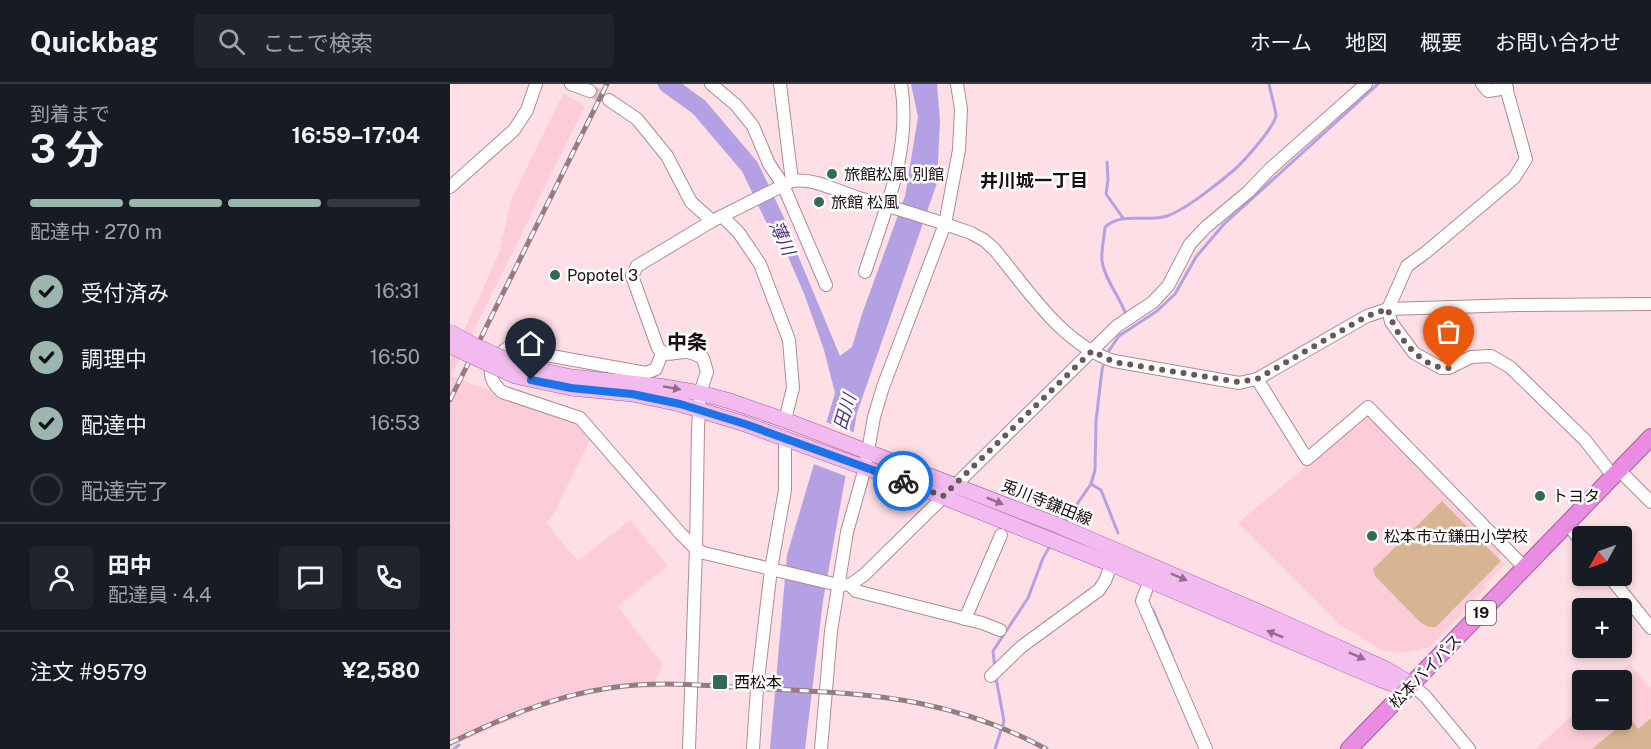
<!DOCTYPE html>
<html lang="ja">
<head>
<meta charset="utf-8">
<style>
	body { margin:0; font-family:"Public Sans","Noto Sans JP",sans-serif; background:#20242c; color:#f1f3f6; height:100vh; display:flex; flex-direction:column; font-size:22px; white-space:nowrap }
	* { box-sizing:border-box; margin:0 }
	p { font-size:20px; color:#9ea1a6 }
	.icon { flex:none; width:33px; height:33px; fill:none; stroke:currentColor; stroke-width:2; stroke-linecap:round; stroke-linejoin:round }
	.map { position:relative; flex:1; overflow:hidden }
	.details { display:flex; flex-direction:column; background:#171b24; width:450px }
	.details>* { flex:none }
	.needle { width:39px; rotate:230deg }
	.controls { position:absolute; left:1122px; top:442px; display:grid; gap:12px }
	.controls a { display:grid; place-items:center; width:60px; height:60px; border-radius:6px; background:#171b24; box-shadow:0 3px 9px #0003; font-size:30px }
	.pin { position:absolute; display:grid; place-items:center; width:51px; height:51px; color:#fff; margin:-62px -26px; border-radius:50% 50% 50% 0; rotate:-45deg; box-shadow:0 0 6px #0007 }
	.pin .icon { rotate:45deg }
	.courier { position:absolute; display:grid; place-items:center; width:60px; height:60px; margin:-30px; border:4px solid #1a73e8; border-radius:50%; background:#fff; color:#222; box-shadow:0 2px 8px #0007 }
	.head em { font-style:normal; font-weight:700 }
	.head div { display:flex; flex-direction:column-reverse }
	.head { display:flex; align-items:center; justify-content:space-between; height:102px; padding:0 30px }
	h1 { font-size:39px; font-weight:700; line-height:45px }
	.bar { display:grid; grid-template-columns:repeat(4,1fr); gap:9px 6px; align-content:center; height:72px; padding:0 30px }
	.bar i { height:8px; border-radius:4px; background:#363941 }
	.bar .active { background:#9ab6ae }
	.bar p { grid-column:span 4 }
	.line { display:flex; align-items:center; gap:15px; padding:0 30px; border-top:2px solid #363941 }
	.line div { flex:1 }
	.round { display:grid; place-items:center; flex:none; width:63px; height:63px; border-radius:6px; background:#20242c }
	ol { padding:0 30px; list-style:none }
	li { display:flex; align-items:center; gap:18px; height:66px }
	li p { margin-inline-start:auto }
	li .icon { padding:6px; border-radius:50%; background:#9ab6ae; color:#111; stroke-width:4 }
	li:last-child { color:#9ea1a6 }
	li i { width:33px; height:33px; border:3px solid #363941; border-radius:50% }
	header { display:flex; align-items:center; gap:36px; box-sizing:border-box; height:84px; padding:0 30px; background:#171b24; border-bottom:2px solid #363941 }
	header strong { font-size:28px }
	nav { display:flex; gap:33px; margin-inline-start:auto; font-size:21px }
	.search { width:420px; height:54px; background:#20242c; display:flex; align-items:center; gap:15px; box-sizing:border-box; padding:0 21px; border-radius:6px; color:#9ea1a6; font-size:22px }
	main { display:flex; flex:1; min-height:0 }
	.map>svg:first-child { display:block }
	.built { fill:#fccdd9 }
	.green { fill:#d7b592 }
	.water { fill:#b4a1e3 }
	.pier { fill:#ffdfe6 }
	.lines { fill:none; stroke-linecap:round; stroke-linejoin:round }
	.stream { stroke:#b4a1e3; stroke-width:3 }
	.river { stroke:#b4a1e3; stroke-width:18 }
	.minor-tunnel { stroke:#ddc0c6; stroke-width:12; stroke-dasharray:12 6; stroke-linecap:butt }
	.minor-casing { stroke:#af8b94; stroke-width:14 }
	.major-casing { stroke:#a16099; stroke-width:16 }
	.highway-casing { stroke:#a16099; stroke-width:18 }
	.minor { stroke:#fff; stroke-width:12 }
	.major { stroke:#f2baee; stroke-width:15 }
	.highway { stroke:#e98ce2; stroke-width:16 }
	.rail-casing { stroke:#937d82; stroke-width:5 }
	.rail { stroke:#fff; stroke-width:3; stroke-dasharray:9; stroke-linecap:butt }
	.major-bridge-casing { stroke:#a16099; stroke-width:16; stroke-linecap:butt }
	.major-bridge { stroke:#f2baee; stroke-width:15 }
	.oneway { fill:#916d8b }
	.done { stroke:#6a575c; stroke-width:6; stroke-dasharray:0 10.8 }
	.route { stroke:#1a73e8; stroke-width:8 }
	.poi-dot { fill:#306b55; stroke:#fff; stroke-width:2 }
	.labels { text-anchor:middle; stroke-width:5; stroke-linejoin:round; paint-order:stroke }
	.shield { fill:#fff; stroke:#5f5658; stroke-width:1.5 }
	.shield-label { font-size:15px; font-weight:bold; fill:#1a0e11 }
	.poi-label { font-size:16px; fill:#1a0e11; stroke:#fff; text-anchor:start }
	.street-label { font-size:16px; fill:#1a0e11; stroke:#fff }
	.neighbourhood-label { font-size:18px; font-weight:bold; fill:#1a0e11; stroke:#fff }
	.water-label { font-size:18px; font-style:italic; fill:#503481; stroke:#fff }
	.quarter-label { font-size:20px; font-weight:bold; fill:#1a0e11; stroke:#fff }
</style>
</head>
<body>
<header>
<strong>Quickbag</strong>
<div class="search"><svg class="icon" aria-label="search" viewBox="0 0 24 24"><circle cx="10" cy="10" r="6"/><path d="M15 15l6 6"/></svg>ここで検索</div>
<nav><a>ホーム</a><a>地図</a><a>概要</a><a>お問い合わせ</a></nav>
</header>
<main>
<section class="details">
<div class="head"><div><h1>3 分</h1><p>到着まで</p></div><em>16:59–17:04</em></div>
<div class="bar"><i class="active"></i><i class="active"></i><i class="active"></i><i></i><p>配達中 · 270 m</p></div>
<ol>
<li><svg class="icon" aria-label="check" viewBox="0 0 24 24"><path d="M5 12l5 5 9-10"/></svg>受付済み<p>16:31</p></li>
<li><svg class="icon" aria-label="check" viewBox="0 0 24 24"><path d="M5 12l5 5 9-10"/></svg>調理中<p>16:50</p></li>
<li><svg class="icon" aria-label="check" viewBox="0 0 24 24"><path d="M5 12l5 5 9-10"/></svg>配達中<p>16:53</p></li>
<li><i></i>配達完了</li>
</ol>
<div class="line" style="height:108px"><a class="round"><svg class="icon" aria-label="person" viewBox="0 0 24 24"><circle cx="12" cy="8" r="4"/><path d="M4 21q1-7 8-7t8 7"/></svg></a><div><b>田中</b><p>配達員 · 4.4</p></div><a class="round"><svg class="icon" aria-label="chat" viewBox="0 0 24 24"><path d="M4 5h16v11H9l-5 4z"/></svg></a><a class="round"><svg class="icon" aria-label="phone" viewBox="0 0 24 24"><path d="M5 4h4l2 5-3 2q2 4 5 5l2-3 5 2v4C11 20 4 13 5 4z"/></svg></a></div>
<div class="line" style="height:78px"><div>注文 #9579</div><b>¥2,580</b></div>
</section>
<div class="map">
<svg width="1201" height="665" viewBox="0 0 1201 665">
	<rect width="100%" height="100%" fill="#ffdfe6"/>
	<g class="built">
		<path d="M113,10L135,22L1,292L126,339L140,356L104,429L96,439L128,477L180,436L218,482L167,522L213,580L205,596L209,604H173L124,614L84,626L0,663V277L49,169L61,116Z"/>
		<path d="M918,330L1056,466L1048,473L1055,480L1034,501L1036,504L980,563L951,569L933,567L889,540L788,439Z"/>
		<path d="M1179,580L1201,605V665H1086L1132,622V636H1172V597H1160Z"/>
	</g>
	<g class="green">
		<path d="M992,417L1051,477L986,543H979L971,539L925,492L923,485Z"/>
		<path d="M1180,634L1188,645L1201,634V665H1142Z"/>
	</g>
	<path class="water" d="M461,0H487L490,37L487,99L407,329L373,517L355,665H320L337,471L385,309L374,266L355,212L307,101L347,169L390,272L402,263L412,230L455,112L468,33Z"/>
	<path class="pier" d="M373,337L406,349L398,393L361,379Z"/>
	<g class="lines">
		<g class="stream">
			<path d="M657,78L658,96L656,110L673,134"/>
			<path d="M676,231C670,212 655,197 652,177C651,167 654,154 655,143C673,127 696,139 717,132C735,126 769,99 784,86C793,78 825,43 826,31C826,28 820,6 819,0"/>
			<path d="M656,271L669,252L707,227L725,210L746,173L774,140L928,0"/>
			<path d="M641,400L651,406L668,449"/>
			<path d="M614,439L641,400L645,386L646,337L652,286L654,278"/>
			<path d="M703,526L722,572"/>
			<path d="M545,584L543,567L578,514L593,474L600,462"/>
			<path d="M4,665L9,661"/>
			<path d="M545,665L554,637L546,594"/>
		</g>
		<path class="river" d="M217,0L249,23L300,83L327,140"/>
		<path class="minor-tunnel" d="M140,7L159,16"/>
		<g class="minor-casing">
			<g id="minor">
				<path d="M121,0L140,7"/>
				<path d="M261,0L286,21L303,42L319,80L333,101L376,201"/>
				<path d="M330,0L342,97"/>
				<path d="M1032,0L1038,7L1057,4"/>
				<path d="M1055,0L1076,75L1064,94L975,169L957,182L938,225L941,238L964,269L991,284H999L1021,273L1041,272L1060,283L1135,356L1163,392"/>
				<path d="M159,16L187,35L217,72L241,118L262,137"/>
				<path d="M0,103L64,46L77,26L86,0"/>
				<path d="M272,132L289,149L310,180L339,256L343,304L335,336"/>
				<path d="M415,188C435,127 462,65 451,0"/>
				<path d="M212,269L206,285L196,289L57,264C39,278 34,292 52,308L130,334L230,449L246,465L254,469L384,500L400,501L406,507L532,539L550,546"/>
				<path d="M807,295L857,375L918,323L1075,484"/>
				<path d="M1169,386L1201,418"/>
				<path d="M1118,440L1132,459"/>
				<path d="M702,490L692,517L756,665"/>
				<path d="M1159,492L1201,544"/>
				<path d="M400,501L414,491L667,242L703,218L718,202L740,160L756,143L798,108L820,85L916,0"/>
				<path d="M515,535L551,451"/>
				<path d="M541,592L571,563L649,506L655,497L664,473"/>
				<path d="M961,600L975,612L1019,665"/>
				<path d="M239,665L246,465L248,344L250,309L257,288L253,274C248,271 243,269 238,268C226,267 217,275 208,264L182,192L187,182L262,137L342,97C366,94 386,107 409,114C447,124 484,136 521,149L534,156L545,166C578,206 613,261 664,277L789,299L807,295L917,232L938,225L1068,221L1201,220"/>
				<path d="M303,665L307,604L321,485L335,406V355"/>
				<path d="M371,665L381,547L397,448L415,384L424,333L433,303L495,140L509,66L511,25L507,0"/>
			</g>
		</g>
		<g class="major-casing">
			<g id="major">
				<path d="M122,293L209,302L250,309L280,317L343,339L607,441L821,533L936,585L961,600"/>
				<path d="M121,304L182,310L230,320L295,340L468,403L661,480L929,595L956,605"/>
			</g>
		</g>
		<g class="highway-casing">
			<path id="highway" d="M899,665L1201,353"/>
		</g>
		<use href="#minor" class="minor"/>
		<use href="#major" class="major"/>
		<use href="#highway" class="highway"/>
		<g class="rail-casing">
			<g id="rail">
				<path d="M0,316L157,0"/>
				<path d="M0,659C50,635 103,612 159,604C205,597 253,601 300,604C355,607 414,608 468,619C513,628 556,643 596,665"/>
			</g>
		</g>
		<use href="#rail" class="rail"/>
		<g class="major-bridge-casing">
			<g id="major-bridge">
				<path d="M0,248C38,271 79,285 122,293"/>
				<path d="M0,262L65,292L121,304"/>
			</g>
		</g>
		<use href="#major-bridge" class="major-bridge"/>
	</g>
	<defs><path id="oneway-solid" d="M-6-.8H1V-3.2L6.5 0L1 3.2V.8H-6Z" transform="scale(1.5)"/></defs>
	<g class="oneway">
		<use href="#oneway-solid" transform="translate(222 304) rotate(10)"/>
		<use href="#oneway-solid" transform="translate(545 417) rotate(22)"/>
		<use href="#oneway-solid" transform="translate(729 493) rotate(23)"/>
		<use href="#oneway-solid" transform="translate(825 550) rotate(-158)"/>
		<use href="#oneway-solid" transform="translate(907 572) rotate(24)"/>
	</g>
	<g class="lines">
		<path class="done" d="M453,397L493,412L642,267L664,278L789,298L807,295L917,232L938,225C943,249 972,286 999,284"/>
		<path class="route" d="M81,296L121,304L182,310L230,320L295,340L453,397"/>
	</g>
	<g class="poi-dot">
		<circle cx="382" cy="90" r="6"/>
		<circle cx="369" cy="118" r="6"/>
		<circle cx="105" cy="191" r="6"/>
		<circle cx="1090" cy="412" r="6"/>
		<circle cx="922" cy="452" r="6"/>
		<rect x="262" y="590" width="16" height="16" rx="3"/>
	</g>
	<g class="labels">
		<rect class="shield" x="1016" y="517" width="30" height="24" rx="4.5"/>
		<g class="shield-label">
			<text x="1031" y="534">19</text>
		</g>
		<g class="poi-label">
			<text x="394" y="96">旅館松風 別館</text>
			<text x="381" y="124">旅館 松風</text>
			<text x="117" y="197">Popotel 3</text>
			<text x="1102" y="418">トヨタ</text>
			<text x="934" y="458">松本市立鎌田小学校</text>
			<text x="284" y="604">西松本</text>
		</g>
		<g class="street-label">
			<text transform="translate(597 418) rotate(22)" y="6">兎川寺鎌田線</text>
			<text transform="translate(975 587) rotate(-46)" y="6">松本バイパス</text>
		</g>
		<g class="neighbourhood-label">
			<text x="584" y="103">井川城一丁目</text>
		</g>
		<g class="water-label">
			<text transform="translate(332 154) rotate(65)" y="6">薄川</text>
			<text transform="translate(395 328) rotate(-73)" y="6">田川</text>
		</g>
		<g class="quarter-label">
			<text x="237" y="265">中条</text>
		</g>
	</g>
</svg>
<div class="controls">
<a><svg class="needle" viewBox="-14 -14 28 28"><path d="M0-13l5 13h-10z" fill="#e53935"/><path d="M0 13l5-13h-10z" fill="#9ea1a6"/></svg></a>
<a>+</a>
<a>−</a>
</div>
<div class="pin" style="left:999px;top:284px;background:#ea580c"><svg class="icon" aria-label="bag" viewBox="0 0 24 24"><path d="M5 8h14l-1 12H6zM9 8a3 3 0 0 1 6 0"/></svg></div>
<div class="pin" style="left:81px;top:296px;background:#1f2937"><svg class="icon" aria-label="home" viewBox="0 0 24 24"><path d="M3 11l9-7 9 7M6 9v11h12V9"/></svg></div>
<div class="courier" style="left:453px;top:397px"><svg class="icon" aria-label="bike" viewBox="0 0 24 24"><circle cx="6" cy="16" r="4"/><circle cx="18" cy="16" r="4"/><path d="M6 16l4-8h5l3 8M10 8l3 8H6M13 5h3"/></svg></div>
</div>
</main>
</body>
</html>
